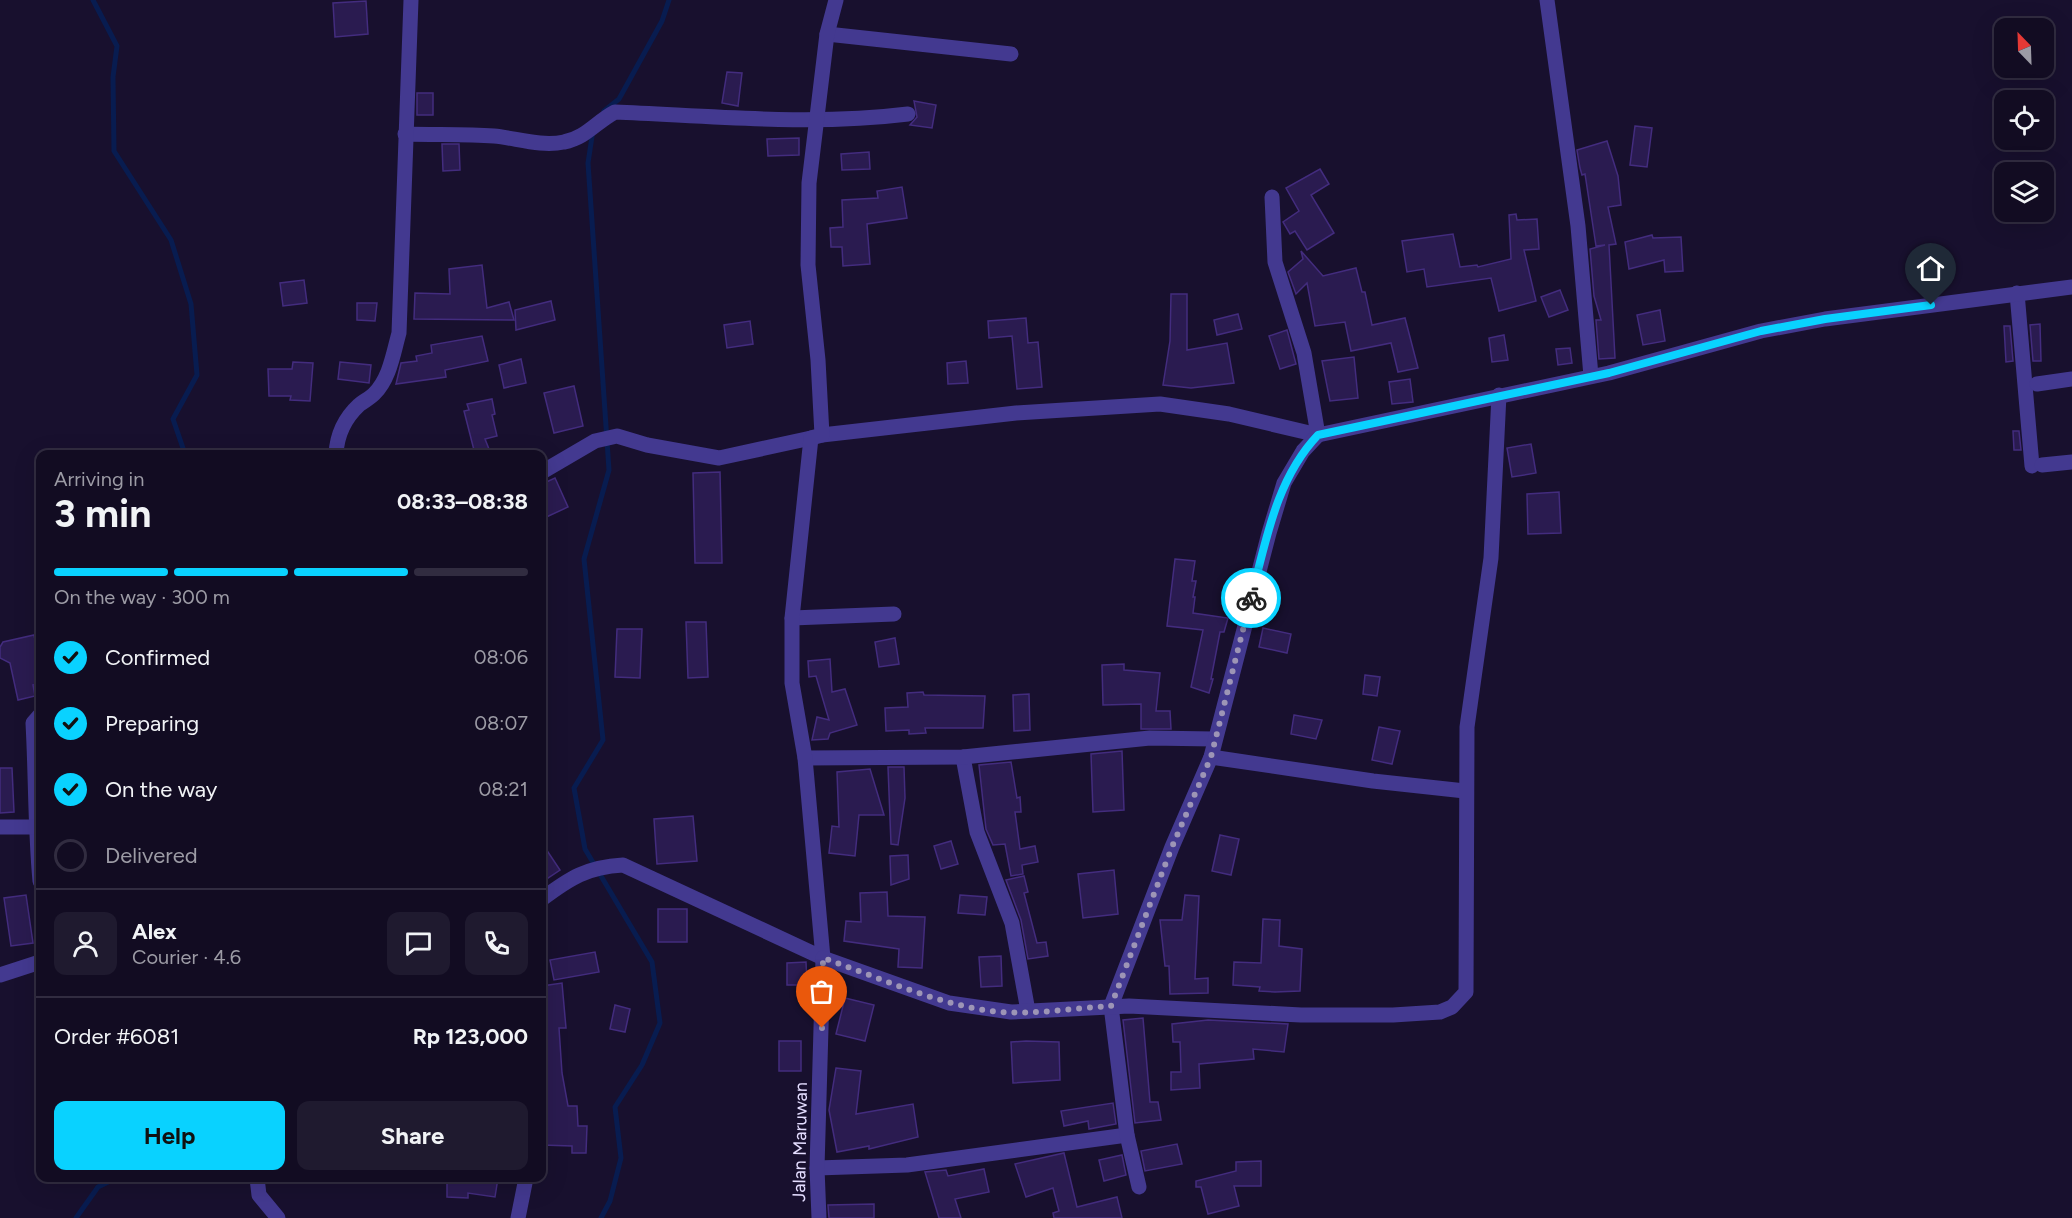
<!DOCTYPE html>
<html lang="en">
<head>
<meta charset="utf-8">
<style>
	body { margin:0; font-family:Figtree,sans-serif; background:#1f1a2f; color:#f1f3f6; height:100vh; display:flex; flex-direction:column; font-size:22px; white-space:nowrap }
	* { box-sizing:border-box; margin:0 }
	p { font-size:20px; color:#9c9ba5 }
	.icon { flex:none; width:33px; height:33px; fill:none; stroke:currentColor; stroke-width:2; stroke-linecap:round; stroke-linejoin:round }
	.map { position:relative; flex:1; overflow:hidden }
	.panel { position:absolute; left:36px; top:450px; width:510px; height:732px; display:flex; flex-direction:column; background:#120c22; border-radius:12px; box-shadow:0 6px 24px #0002,0 0 0 2px #312c40 }
	.panel>* { flex:none }
	.needle { width:39px; rotate:337deg }
	.tools { position:absolute; left:1994px; top:18px; display:grid; gap:12px }
	.tools a { display:grid; place-items:center; width:60px; height:60px; border-radius:12px; background:#120c22; box-shadow:0 6px 24px #0002,0 0 0 2px #312c40; font-size:30px }
	.pin { position:absolute; display:grid; place-items:center; width:51px; height:51px; color:#fff; margin:-62px -26px; border-radius:50% 50% 50% 0; rotate:-45deg; box-shadow:0 0 6px #0007 }
	.pin .icon { rotate:45deg }
	.courier { position:absolute; display:grid; place-items:center; width:60px; height:60px; margin:-30px; border:4px solid #09d2ff; border-radius:50%; background:#fff; color:#222; box-shadow:0 2px 8px #0007 }
	.overview em { font-style:normal; font-weight:700 }
	.overview div { display:flex; flex-direction:column-reverse }
	.overview { display:flex; align-items:center; justify-content:space-between; height:102px; padding:0 18px }
	h1 { font-size:39px; font-weight:700; line-height:45px }
	.bar { display:grid; grid-template-columns:repeat(4,1fr); gap:9px 6px; align-content:center; height:72px; padding:0 18px }
	.bar i { height:8px; border-radius:4px; background:#312c40 }
	.bar .on { background:#09d2ff }
	.bar p { grid-column:span 4 }
	.line { display:flex; align-items:center; gap:15px; padding:0 18px; border-top:2px solid #312c40 }
	.line div { flex:1 }
	.round { display:grid; place-items:center; flex:none; width:63px; height:63px; border-radius:12px; background:#1f1a2f }
	ol { padding:0 18px; list-style:none }
	li { display:flex; align-items:center; gap:18px; height:66px }
	li p { margin-inline-start:auto }
	li .icon { padding:6px; border-radius:50%; background:#09d2ff; color:#111; stroke-width:4 }
	li:last-child { color:#9c9ba5 }
	li i { width:33px; height:33px; border:3px solid #312c40; border-radius:50% }
	.cta { display:flex; gap:12px; margin-top:auto; padding:12px 18px }
	.cta a { flex:1; height:69px; border-radius:12px; background:#09d2ff; color:#111; font-size:24px; font-weight:700; line-height:69px; text-align:center }
	.cta a+a { background:#1f1a2f; color:#f1f3f6 }
	.map>svg:first-child { display:block }
	.lines { fill:none; stroke-linecap:round; stroke-linejoin:round }
	.stream { stroke:#081c50; stroke-width:5 }
	.building { fill:#2a1b50; stroke:#432c7e; stroke-width:1.5 }
	.minor { stroke:#433990; stroke-width:15 }
	.done { stroke:#9d95b6; stroke-width:6; stroke-dasharray:0 10.8 }
	.route { stroke:#09d2ff; stroke-width:8 }
	.labels { text-anchor:middle; stroke-width:4.5; stroke-linejoin:round; paint-order:stroke }
	.street-label { font-size:18px; fill:#e4ddff; stroke:#18102e }
</style>
</head>
<body>
<div class="map">
<svg width="2072" height="1218" viewBox="0 0 2072 1218">
	<rect width="100%" height="100%" fill="#18102e"/>
	<g class="lines">
		<g class="stream">
			<path d="M93,0L117,46L113,77L114,151L171,240L191,304L197,375L173,419L185,454"/>
			<path d="M604,111L619,99L662,21L669,0"/>
			<path d="M593,130L588,163L609,470L584,559L603,740L574,788L585,849L652,962L660,1023L642,1065L615,1107L621,1158L610,1201L601,1218"/>
			<path d="M76,1218L98,1187L116,1178"/>
		</g>
	</g>
	<g class="building">
		<path d="M366,1L368,34L335,37L333,3Z"/>
		<path d="M727,72L742,73L738,106L722,103Z"/>
		<rect x="417" y="93" width="16" height="22"/>
		<path d="M914,101L936,105L932,128L910,125L917,117Z"/>
		<path d="M1635,126L1652,128L1647,167L1630,165Z"/>
		<path d="M799,138V155L768,156L767,139Z"/>
		<path d="M1607,141L1618,176L1621,205L1608,207L1616,244L1609,245L1615,358L1599,359L1596,320H1601L1594,296L1590,249L1605,245L1596,246L1585,174L1582,175L1580,168L1577,150Z"/>
		<path d="M442,144H459L460,170L443,171Z"/>
		<path d="M869,152L870,169L842,170L841,154Z"/>
		<path d="M1320,169L1329,184L1311,195L1334,233L1307,250L1295,231L1290,234L1283,222L1299,211L1286,188Z"/>
		<path d="M902,187L907,218L867,224L870,264L843,266L842,247H831L830,228L843,227L842,200L878,198L877,191Z"/>
		<path d="M1516,214L1517,220L1537,219L1539,249L1524,250L1536,301L1499,311L1491,278L1427,287L1424,269L1407,272L1402,241L1453,234L1460,267L1477,265L1478,267L1511,259L1509,215Z"/>
		<path d="M1652,235L1653,238L1681,237L1683,271L1665,272L1664,260L1629,269L1625,242Z"/>
		<path d="M1301,251L1323,276L1356,268L1362,292H1365L1372,325L1405,318L1418,368L1398,372L1391,343L1351,351L1345,322L1315,326L1307,283L1296,294L1288,272L1303,259Z"/>
		<path d="M482,265L487,308L509,302L514,320L414,319L415,293L450,294L449,269Z"/>
		<path d="M304,280L307,303L283,306L280,283Z"/>
		<path d="M1560,290L1568,310L1549,317L1541,297Z"/>
		<path d="M1171,294H1187V350L1227,343L1234,383L1191,388L1163,385L1170,341Z"/>
		<path d="M551,301L555,320L516,330L515,310Z"/>
		<path d="M357,303H377L375,321L357,320Z"/>
		<path d="M1660,310L1665,341L1643,345L1637,315Z"/>
		<path d="M1238,314L1242,329L1217,335L1214,320Z"/>
		<path d="M1026,318L1028,343L1038,342L1042,387L1017,389L1012,336L989,338L988,321Z"/>
		<path d="M750,321L753,344L727,348L724,325Z"/>
		<path d="M2040,324L2041,361H2033L2030,325Z"/>
		<path d="M2004,326H2010L2013,361L2006,362Z"/>
		<path d="M1287,330L1296,364L1280,369L1269,336Z"/>
		<path d="M1504,335L1508,360L1492,362L1489,338Z"/>
		<path d="M482,336L488,361L445,370L446,377L396,384L401,363L417,361L416,356L432,353L431,345Z"/>
		<path d="M1570,348L1572,363L1558,365L1556,349Z"/>
		<path d="M1354,357L1358,398L1330,401L1322,361Z"/>
		<path d="M521,359L526,383L504,388L499,365Z"/>
		<path d="M966,361L968,383L948,384L947,363Z"/>
		<path d="M293,362L313,363L310,401L290,400L291,396H269L268,369H292Z"/>
		<path d="M340,362L371,365L369,383L338,379Z"/>
		<path d="M1410,379L1413,402L1392,404L1389,382Z"/>
		<path d="M574,386L583,426L554,433L544,393Z"/>
		<path d="M492,399L495,414L492,415L497,436L485,439L491,454H475L464,411L469,410L467,404Z"/>
		<path d="M2013,431H2019L2021,450H2014Z"/>
		<path d="M1531,444L1536,473L1512,477L1507,448Z"/>
		<path d="M720,472L722,563H695L693,473Z"/>
		<path d="M555,478L568,507L542,519V484Z"/>
		<path d="M1559,492L1561,533L1528,534L1527,494Z"/>
		<path d="M1175,559L1195,561L1192,581H1196L1193,597H1195L1193,613L1228,618L1224,632H1220L1211,679H1213L1209,693L1191,687L1203,630L1167,626Z"/>
		<path d="M686,622H706L708,677L688,678Z"/>
		<path d="M1263,628L1291,634L1287,653L1259,647Z"/>
		<path d="M617,629H642L640,678L615,677Z"/>
		<path d="M34,635L40,663V684L33,685L35,696L18,700L10,663L0,658V647L3,642Z"/>
		<path d="M895,638L899,664L879,667L875,642Z"/>
		<path d="M830,659L832,692L845,689L857,725L830,733L828,739L812,740L817,717L829,720L816,676L809,677L808,661Z"/>
		<path d="M1124,664V670L1160,673L1156,711H1170L1171,729H1141V704L1103,705L1102,665Z"/>
		<path d="M1365,675L1380,677L1377,696L1363,694Z"/>
		<path d="M923,692L924,695L985,696L983,728H925L926,733L909,734V730L886,731L885,708L908,707L907,693Z"/>
		<path d="M1029,694L1030,730L1014,731L1013,695Z"/>
		<path d="M1294,715L1322,720L1316,739L1291,734Z"/>
		<path d="M1379,727L1400,731L1392,764L1372,760Z"/>
		<path d="M1122,751L1124,810L1093,812L1091,754Z"/>
		<path d="M1011,762L1017,798L1020,797L1021,812H1015L1020,849L1035,846L1038,862L1022,865L1023,874L1011,876L1005,844L993,845L986,829L979,765Z"/>
		<path d="M888,767H904L905,798L898,845L891,844Z"/>
		<path d="M0,768H12L14,812L0,813Z"/>
		<path d="M870,769L884,815H859L855,856L829,853L832,826L839,827L837,772Z"/>
		<path d="M693,816L697,861L657,864L654,819Z"/>
		<path d="M1220,835L1239,839L1231,875L1212,871Z"/>
		<path d="M951,841L958,864L941,869L934,846Z"/>
		<path d="M542,843L560,870L542,882Z"/>
		<path d="M908,855L909,879L891,885L890,856Z"/>
		<path d="M1114,870L1118,914L1083,918L1078,874Z"/>
		<path d="M1024,876L1028,892L1024,893L1037,943L1046,942L1048,956L1028,959L1021,920L1006,880Z"/>
		<path d="M887,892L888,916L925,917L922,968L898,967L899,949L844,941L846,921L861,922L860,893Z"/>
		<path d="M26,895L33,943L11,946L4,898Z"/>
		<path d="M960,895L987,897L985,915L958,913Z"/>
		<path d="M1185,895L1199,896L1195,979L1208,978V993L1170,994L1169,966H1165L1160,920H1182Z"/>
		<rect x="658" y="909" width="29" height="33"/>
		<path d="M1263,919L1280,920L1279,946L1302,949L1300,991L1275,992L1259,991L1260,987L1233,985L1234,962L1261,963Z"/>
		<path d="M595,952L599,972L554,980L550,960Z"/>
		<path d="M1001,956L1002,986L981,987L979,957Z"/>
		<path d="M806,962L807,985H787V963Z"/>
		<path d="M562,983L566,1028H559L562,1073L568,1106H577L578,1126H587L586,1153H572V1146L542,1145V986Z"/>
		<path d="M845,998L874,1005L865,1041L836,1034Z"/>
		<path d="M615,1005L630,1009L625,1032L610,1029Z"/>
		<path d="M1143,1018L1150,1102H1158L1161,1120L1135,1123L1123,1020Z"/>
		<path d="M1208,1020L1288,1024L1284,1052L1253,1049L1254,1059L1199,1064L1200,1088L1171,1090V1072H1181L1180,1042H1173L1172,1024Z"/>
		<rect x="779" y="1041" width="22" height="30"/>
		<path d="M1026,1041L1059,1042L1060,1080L1013,1083L1011,1042Z"/>
		<path d="M836,1068L861,1071L856,1114L913,1104L918,1137L869,1149V1146L837,1152L829,1110Z"/>
		<path d="M1113,1103L1116,1124L1089,1129L1088,1121L1064,1126L1061,1111Z"/>
		<path d="M1177,1144L1182,1164L1145,1171L1141,1151Z"/>
		<path d="M1064,1153L1077,1207L1117,1197L1122,1218H1054L1053,1213L1059,1211L1053,1188L1026,1197L1015,1164Z"/>
		<path d="M1122,1155L1126,1175L1104,1181L1099,1160Z"/>
		<path d="M1261,1161V1186H1234L1239,1206L1208,1214L1201,1187H1196V1181L1236,1171V1162Z"/>
		<path d="M984,1169L989,1192L955,1199L961,1218H939L925,1172L946,1170L948,1176Z"/>
		<path d="M447,1178H498L495,1197L468,1193V1198L447,1197Z"/>
		<path d="M874,1204V1218H829L828,1205Z"/>
	</g>
	<g class="lines">
		<g class="minor">
			<path d="M1547,0L1578,226L1591,376"/>
			<path d="M827,34L1011,54"/>
			<path d="M405,134C435,135 465,134 494,136C516,138 541,147 564,142C586,138 596,122 615,112C712,116 811,126 908,114"/>
			<path d="M2017,293L2032,466"/>
			<path d="M2037,384L2072,379"/>
			<path d="M822,435L1016,413L1160,404L1229,414L1318,435L1609,373L1761,331L1825,319L2072,287"/>
			<path d="M336,454C337,435 345,418 359,405C364,401 370,398 374,394C390,378 393,354 399,333L411,0"/>
			<path d="M2042,465L2072,462"/>
			<path d="M542,472L595,441L617,436L647,445L719,458L811,438"/>
			<path d="M792,618L894,614"/>
			<path d="M40,715L33,723C36,776 35,828 40,881"/>
			<path d="M963,757L977,832L1012,923L1028,1011"/>
			<path d="M1211,757L1373,781L1465,791"/>
			<path d="M805,758L963,757L1150,738L1214,739"/>
			<path d="M0,827H35"/>
			<path d="M542,899C570,878 587,867 623,865L823,958L805,758L792,683V618L811,438L822,435L818,360L808,265L809,183L827,34L836,0"/>
			<path d="M0,975L40,962"/>
			<path d="M817,1168L907,1165L1127,1135"/>
			<path d="M257,1178L259,1195L278,1218"/>
			<path d="M1139,1187L1127,1135L1111,1006L1172,847L1211,757L1269,533L1284,483L1303,451L1318,435L1304,353L1275,262L1272,197"/>
			<path d="M518,1218L526,1178"/>
			<path d="M819,1218L817,1168L823,958L949,1003L1011,1012L1129,1006L1301,1015H1393L1440,1012L1452,1007L1466,992L1467,727L1491,558L1499,395"/>
		</g>
	</g>
	<g class="lines">
		<path class="done" d="M822,1028L823,958C878,977 933,1003 991,1011C1029,1016 1072,1008 1111,1006L1172,847L1211,757L1251,598"/>
		<path class="route" d="M1251,598C1266,541 1276,479 1318,435L1609,373L1761,331L1825,319L1931,305"/>
	</g>
	<g class="labels">
		<g class="street-label">
			<text transform="translate(800 1142) rotate(-89)" y="6">Jalan Maruwan</text>
		</g>
	</g>
</svg>
<div class="tools">
<a><svg class="needle" viewBox="-14 -14 28 28"><path d="M0-13l5 13h-10z" fill="#e53935"/><path d="M0 13l5-13h-10z" fill="#9c9ba5"/></svg></a>
<a><svg class="icon" aria-label="locate" viewBox="0 0 24 24"><circle cx="12" cy="12" r="6"/><path d="M12 2v4M12 18v4M2 12h4M18 12h4"/></svg></a>
<a><svg class="icon" aria-label="layers" viewBox="0 0 24 24"><path d="M12 4l9 5-9 5-9-5zM3 14l9 5 9-5"/></svg></a>
</div>
<div class="pin" style="left:822px;top:1028px;background:#ea580c"><svg class="icon" aria-label="bag" viewBox="0 0 24 24"><path d="M5 8h14l-1 12H6zM9 8a3 3 0 0 1 6 0"/></svg></div>
<div class="pin" style="left:1931px;top:305px;background:#1f2937"><svg class="icon" aria-label="home" viewBox="0 0 24 24"><path d="M3 11l9-7 9 7M6 9v11h12V9"/></svg></div>
<div class="courier" style="left:1251px;top:598px"><svg class="icon" aria-label="bike" viewBox="0 0 24 24"><circle cx="6" cy="16" r="4"/><circle cx="18" cy="16" r="4"/><path d="M6 16l4-8h5l3 8M10 8l3 8H6M13 5h3"/></svg></div>
<section class="panel">
<div class="overview"><div><h1>3 min</h1><p>Arriving in</p></div><em>08:33–08:38</em></div>
<div class="bar"><i class="on"></i><i class="on"></i><i class="on"></i><i></i><p>On the way · 300 m</p></div>
<ol>
<li><svg class="icon" aria-label="check" viewBox="0 0 24 24"><path d="M5 12l5 5 9-10"/></svg>Confirmed<p>08:06</p></li>
<li><svg class="icon" aria-label="check" viewBox="0 0 24 24"><path d="M5 12l5 5 9-10"/></svg>Preparing<p>08:07</p></li>
<li><svg class="icon" aria-label="check" viewBox="0 0 24 24"><path d="M5 12l5 5 9-10"/></svg>On the way<p>08:21</p></li>
<li><i></i>Delivered</li>
</ol>
<div class="line" style="height:108px"><a class="round"><svg class="icon" aria-label="person" viewBox="0 0 24 24"><circle cx="12" cy="8" r="4"/><path d="M4 21q1-7 8-7t8 7"/></svg></a><div><b>Alex</b><p>Courier · 4.6</p></div><a class="round"><svg class="icon" aria-label="chat" viewBox="0 0 24 24"><path d="M4 5h16v11H9l-5 4z"/></svg></a><a class="round"><svg class="icon" aria-label="phone" viewBox="0 0 24 24"><path d="M5 4h4l2 5-3 2q2 4 5 5l2-3 5 2v4C11 20 4 13 5 4z"/></svg></a></div>
<div class="line" style="height:78px"><div>Order #6081</div><b>Rp 123,000</b></div>
<div class="cta"><a>Help</a><a>Share</a></div>
</section>
</div>
</body>
</html>
